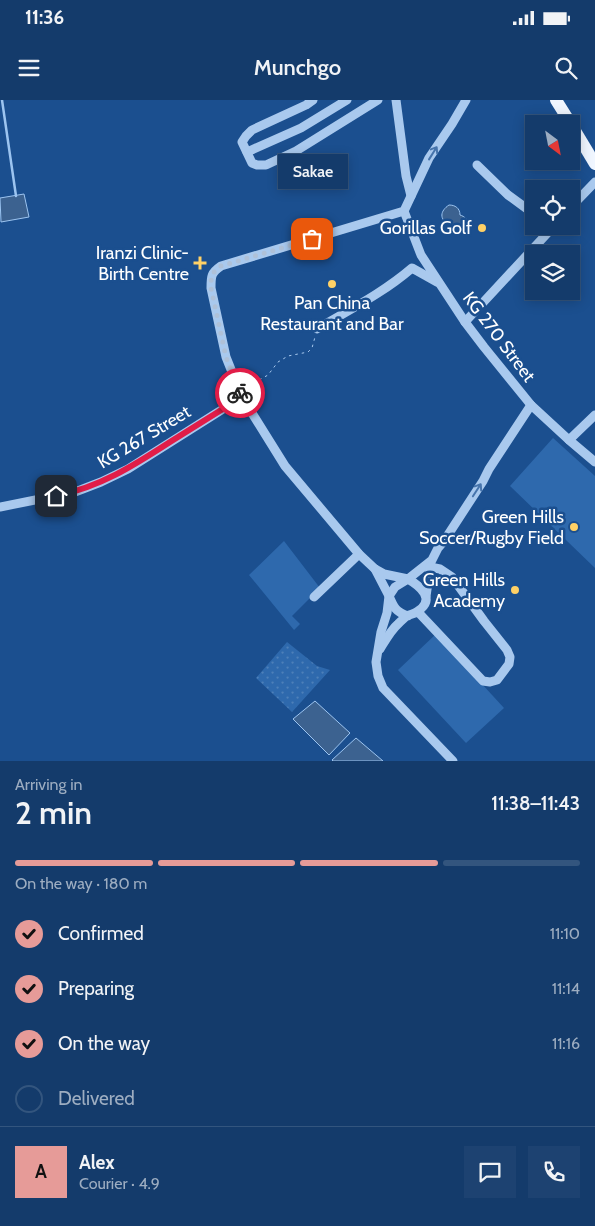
<!DOCTYPE html>
<html lang="en">
<head>
<meta charset="utf-8">
<style>
	body { margin:0; font-family:Cabin,sans-serif; background:#1d4271; color:#f1f3f6; height:100vh; display:flex; flex-direction:column; font-size:19px; white-space:nowrap }
	* { box-sizing:border-box; margin:0 }
	p { font-size:16px; color:#9dadc1 }
	.icon { flex:none; width:28px; height:28px; fill:none; stroke:currentColor; stroke-width:2; stroke-linecap:round; stroke-linejoin:round }
	.map { position:relative; height:661px; overflow:hidden }
	.panel { display:flex; flex-direction:column; background:#143b6b; flex:1 }
	.panel>* { flex:none }
	.needle { width:32px; rotate:148deg }
	.controls { position:absolute; left:525px; top:15px; display:grid; gap:10px }
	.controls a { display:grid; place-items:center; width:55px; height:55px; border-radius:0px; background:#143b6b; box-shadow:0 2px 12px #0003,0 0 0 1px #33557e; font-size:25px }
	.pin { position:absolute; display:grid; place-items:center; width:42px; height:42px; color:#fff; margin:-21px; border-radius:10px; box-shadow:0 2px 8px #0006 }
	.courier { position:absolute; display:grid; place-items:center; width:50px; height:50px; margin:-25px; border:4px solid #e11d48; border-radius:50%; background:#fff; color:#222; box-shadow:0 1px 6px #0007 }
	.bubble { position:absolute; height:35px; border-radius:0px; background:#143b6b; box-shadow:0 2px 12px #0003,0 0 0 1px #33557e; font-size:16px; font-weight:600; line-height:35px; text-align:center }
	.overview em { font-style:normal; font-weight:600 }
	.overview div { display:flex; flex-direction:column-reverse }
	.overview { display:flex; align-items:center; justify-content:space-between; height:85px; padding:0 15px }
	h1 { font-size:32px; font-weight:600; line-height:38px }
	.bar { display:grid; grid-template-columns:repeat(4,1fr); gap:8px 5px; align-content:center; height:60px; padding:0 15px }
	.bar i { height:6px; border-radius:4px; background:#33557e }
	.bar .on { background:#e69b98 }
	.bar p { grid-column:span 4 }
	.line { display:flex; align-items:center; gap:12px; padding:0 15px; border-top:1px solid #33557e }
	.line div { flex:1 }
	.round { display:grid; place-items:center; flex:none; width:52px; height:52px; border-radius:0px; background:#1d4271 }
	ol { padding:0 15px; list-style:none }
	li { display:flex; align-items:center; gap:15px; height:55px }
	li p { margin-inline-start:auto }
	li .icon { padding:5px; border-radius:50%; background:#e69b98; color:#111; stroke-width:4 }
	li:last-child { color:#9dadc1 }
	li i { width:28px; height:28px; border:2px solid #33557e; border-radius:50% }
	.status { display:flex; justify-content:space-between; align-items:center; height:35px; padding:0 25px; background:#143b6b; direction:ltr }
	.status svg { height:14px; fill:currentColor }
	header { display:flex; justify-content:space-between; align-items:center; height:65px; padding:0 15px; background:#143b6b; font-size:22px; font-weight:600 }
	.map>svg:first-child { display:block }
	.grass { fill:url(#grass-dots) }
	.garden { fill:#2e69ad }
	.water { fill:#3c6290; stroke:#9cc4f0 }
	.lines { fill:none; stroke-linecap:round; stroke-linejoin:round }
	.stream { stroke:#9cc4f0; stroke-width:2.5 }
	.path { stroke:#a9c9ee; stroke-width:1; stroke-dasharray:2.5 4; stroke-linecap:butt }
	.minor { stroke:#a9c9ee; stroke-width:9 }
	.major { stroke:#f0f6ff; stroke-width:12 }
	.oneway { stroke:#4674ac }
	.done { stroke:#afc1d8; stroke-width:5; stroke-dasharray:0 9 }
	.route { stroke:#e11d48; stroke-width:6 }
	.poi-dot { fill:#ffd166; stroke:#1b4f8f; stroke-width:2 }
	.labels { text-anchor:middle; stroke-width:5; stroke-linejoin:round; paint-order:stroke }
	.poi-label { font-size:18px; fill:#fff; stroke:#1b4f8f; text-anchor:end }
	.street-label { font-size:18px; fill:#fff; stroke:#1b4f8f }
</style>
</head>
<body>
<div class="status"><b>11:36</b><svg viewBox="0 0 49 12"><path d="M0 12V9h3v3zM5 12V6h3v6zM10 12V3h3v9zM15 12V0h3v12zM26 1h20v11H26zM47 4h2v5h-2z"/></svg></div>
<header><svg class="icon" aria-label="menu" viewBox="0 0 24 24"><path d="M4 6h16M4 12h16M4 18h16"/></svg>Munchgo<svg class="icon" aria-label="search" viewBox="0 0 24 24"><circle cx="10" cy="10" r="6"/><path d="M15 15l6 6"/></svg></header>
<div class="map">
<svg width="595" height="661" viewBox="0 0 595 661">
	<defs>
		<pattern id="grass-dots" width="8" height="8" patternUnits="userSpaceOnUse" patternTransform="scale(1.25)"><rect width="8" height="8" fill="#2e69ad"/><path d="M2 2h.1M6 6h.1" fill="none" stroke="#4d80b9" stroke-width="1.8" stroke-linecap="round"/></pattern>
	</defs>
	<rect width="100%" height="100%" fill="#1b4f8f"/>
	<path class="grass" d="M287,542L317,566L330,570L292,612L256,578Z"/>
	<g class="garden">
		<path d="M553,338L595,376V468L510,386Z"/>
		<path d="M284,441L320,488L292,516L300,524L294,530L249,475Z"/>
		<path d="M436,534L504,608L466,643L398,570Z"/>
	</g>
	<g class="water">
		<path d="M24,94L29,117L1,122L0,98Z"/>
		<path d="M449,105C455,105 460,108 460,115C476,120 462,139 453,124L449,125C439,119 440,111 449,105Z"/>
		<path d="M315,601L350,633L329,655L293,619Z"/>
		<path d="M356,638L383,661H333L332,660Z"/>
	</g>
	<g class="lines">
		<path class="stream" d="M2,0L16,96"/>
		<path class="path" d="M247,284L259,280L268,275L278,262L288,256L308,252L312,248L315,237"/>
		<g class="minor">
			<path d="M313,0L306,5L252,30L246,36L242,42L252,63L257,65H266L296,51L378,0"/>
			<path d="M396,0L406,76L411,96"/>
			<path d="M247,52L301,28L347,0"/>
			<path d="M477,65L508,95L534,114"/>
			<path d="M571,107L595,82"/>
			<path d="M404,111L421,155L465,222L484,247L531,305L569,340L595,362"/>
			<path d="M465,222L554,126"/>
			<path d="M317,229C349,210 383,193 412,168L437,182"/>
			<path d="M569,340L595,315"/>
			<path d="M0,407L75,392L101,382L128,369L242,297"/>
			<path d="M375,469L384,474L408,479L432,460L438,448L444,441L483,381L489,369L531,305"/>
			<path d="M426,496L431,462"/>
			<path d="M314,497L359,454"/>
			<path d="M418,512L483,581L490,582L497,580L509,564L510,557L507,550L484,521L452,477L440,469L430,467"/>
			<path d="M380,549C385,541 391,530 398,524C401,521 404,518 407,516C411,514 415,514 418,511C436,499 420,486 408,479L395,487L389,496C394,508 396,512 408,516"/>
			<path d="M453,661L383,588L378,576L376,562L381,532L387,513L389,496L375,469L359,454L285,366L242,297L226,257L211,188C211,176 211,173 221,166L404,111L429,58L452,24L466,0"/>
		</g>
		<g class="major">
			<path d="M556,0L571,24"/>
			<path d="M571,24L595,64"/>
		</g>
	</g>
	<defs><path id="oneway-shaft" d="M-6 0H5M1.5-3L5.5 0L1.5 3" fill="none" stroke-width="1.6" stroke-linecap="round" stroke-linejoin="round" transform="scale(1.25)"/></defs>
	<g class="oneway">
		<use href="#oneway-shaft" transform="translate(433 53) rotate(-58)"/>
		<use href="#oneway-shaft" transform="translate(477 390) rotate(-57)"/>
	</g>
	<g class="lines">
		<path class="done" d="M240,293L226,257L211,188C211,176 211,173 221,166L312,139"/>
		<path class="route" d="M56,396C100,387 133,366 170,342C194,327 218,312 242,297L240,293"/>
	</g>
	<g class="poi-dot">
		<circle cx="482" cy="128" r="5"/>
		<path d="M197.5 155.5h5v5h5v5h-5v5h-5v-5h-5v-5h5z"/>
		<circle cx="332" cy="184" r="5"/>
		<circle cx="574" cy="427" r="5"/>
		<circle cx="515" cy="490" r="5"/>
	</g>
	<g class="labels">
		<g class="poi-label">
			<text x="472" y="134">Gorillas Golf</text>
			<text x="189" y="159">Iranzi Clinic-<tspan x="189" dy="21">Birth Centre</tspan></text>
			<text x="332" y="209" text-anchor="middle">Pan China<tspan x="332" dy="21">Restaurant and Bar</tspan></text>
			<text x="564" y="423">Green Hills<tspan x="564" dy="21">Soccer/Rugby Field</tspan></text>
			<text x="505" y="486">Green Hills<tspan x="505" dy="21">Academy</tspan></text>
		</g>
		<g class="street-label">
			<text transform="translate(499 237) rotate(53)" y="6">KG 270 Street</text>
			<text transform="translate(144 337) rotate(-31)" y="6">KG 267 Street</text>
		</g>
	</g>
</svg>
<div class="controls">
<a><svg class="needle" viewBox="-14 -14 28 28"><path d="M0-13l5 13h-10z" fill="#e53935"/><path d="M0 13l5-13h-10z" fill="#9dadc1"/></svg></a>
<a><svg class="icon" aria-label="locate" viewBox="0 0 24 24"><circle cx="12" cy="12" r="6"/><path d="M12 2v4M12 18v4M2 12h4M18 12h4"/></svg></a>
<a><svg class="icon" aria-label="layers" viewBox="0 0 24 24"><path d="M12 4l9 5-9 5-9-5zM3 14l9 5 9-5"/></svg></a>
</div>
<div class="pin" style="left:312px;top:139px;background:#ea580c"><svg class="icon" aria-label="bag" viewBox="0 0 24 24"><path d="M5 8h14l-1 12H6zM9 8a3 3 0 0 1 6 0"/></svg></div>
<div class="pin" style="left:56px;top:396px;background:#1f2937"><svg class="icon" aria-label="home" viewBox="0 0 24 24"><path d="M3 11l9-7 9 7M6 9v11h12V9"/></svg></div>
<div class="courier" style="left:240px;top:293px"><svg class="icon" aria-label="bike" viewBox="0 0 24 24"><circle cx="6" cy="16" r="4"/><circle cx="18" cy="16" r="4"/><path d="M6 16l4-8h5l3 8M10 8l3 8H6M13 5h3"/></svg></div>
<div class="bubble" style="left:278px;top:54px;width:70px">Sakae</div>
</div>
<section class="panel">
<div class="overview"><div><h1>2 min</h1><p>Arriving in</p></div><em>11:38–11:43</em></div>
<div class="bar"><i class="on"></i><i class="on"></i><i class="on"></i><i></i><p>On the way · 180 m</p></div>
<ol>
<li><svg class="icon" aria-label="check" viewBox="0 0 24 24"><path d="M5 12l5 5 9-10"/></svg>Confirmed<p>11:10</p></li>
<li><svg class="icon" aria-label="check" viewBox="0 0 24 24"><path d="M5 12l5 5 9-10"/></svg>Preparing<p>11:14</p></li>
<li><svg class="icon" aria-label="check" viewBox="0 0 24 24"><path d="M5 12l5 5 9-10"/></svg>On the way<p>11:16</p></li>
<li><i></i>Delivered</li>
</ol>
<div class="line" style="height:90px"><b class="round" style="background:#e69b98;color:#111">A</b><div><b>Alex</b><p>Courier · 4.9</p></div><a class="round"><svg class="icon" aria-label="chat" viewBox="0 0 24 24"><path d="M4 5h16v11H9l-5 4z"/></svg></a><a class="round"><svg class="icon" aria-label="phone" viewBox="0 0 24 24"><path d="M5 4h4l2 5-3 2q2 4 5 5l2-3 5 2v4C11 20 4 13 5 4z"/></svg></a></div>
</section>
</body>
</html>
